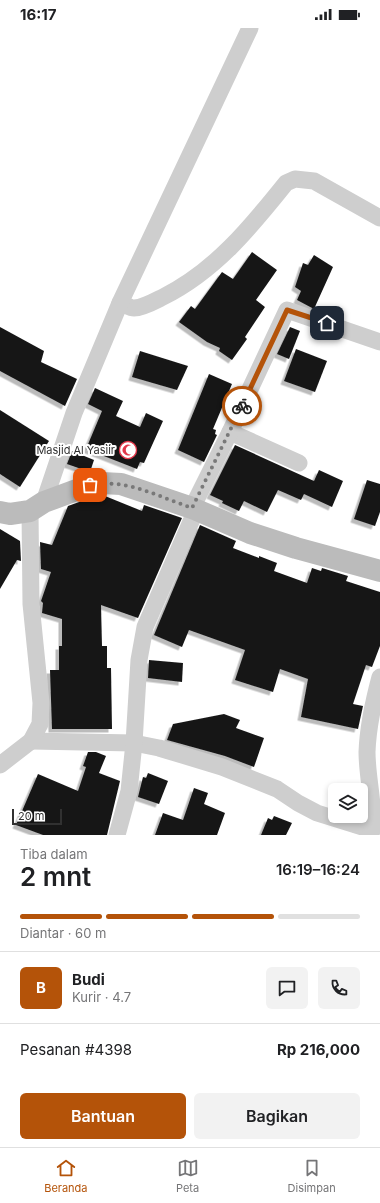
<!DOCTYPE html>
<html lang="id">
<head>
<meta charset="utf-8">
<style>
	body { margin:0; font-family:Inter,sans-serif; background:#f2f2f2; color:#202124; height:100vh; display:flex; flex-direction:column; font-size:15px; white-space:nowrap }
	* { box-sizing:border-box; margin:0 }
	p { font-size:13px; color:#757577 }
	.icon { flex:none; width:22px; height:22px; fill:none; stroke:currentColor; stroke-width:2; stroke-linecap:round; stroke-linejoin:round }
	.map { position:relative; height:807px; overflow:hidden }
	.details { display:flex; flex-direction:column; background:#fff; flex:1 }
	.details>* { flex:none }
	.fabs { position:absolute; left:328px; top:755px; display:grid; gap:8px }
	.fabs a { display:grid; place-items:center; width:40px; height:40px; border-radius:6px; background:#fff; box-shadow:0 2px 6px #0003; font-size:20px }
	.scale { position:absolute; left:12px; bottom:10px; width:50px; box-sizing:border-box; padding-left:4px; border:2px solid #313131; border-top:0; font-size:11px; line-height:14px; white-space:nowrap; color:#313131; -webkit-text-stroke:3px #fff; paint-order:stroke }
	.pin { position:absolute; display:grid; place-items:center; width:34px; height:34px; color:#fff; margin:-17px; border-radius:8px; box-shadow:0 2px 6px #0006 }
	.courier { position:absolute; display:grid; place-items:center; width:40px; height:40px; margin:-20px; border:3px solid #b45309; border-radius:50%; background:#fff; color:#222; box-shadow:0 1px 5px #0007 }
	.head em { font-style:normal; font-weight:600 }
	.head div { display:flex; flex-direction:column-reverse }
	.head { display:flex; align-items:center; justify-content:space-between; height:68px; padding:0 20px }
	h1 { font-size:26px; font-weight:600; line-height:30px }
	.bar { display:grid; grid-template-columns:repeat(4,1fr); gap:6px 4px; align-content:center; height:48px; padding:0 20px }
	.bar i { height:5px; border-radius:3px; background:#e0e0e0 }
	.bar .current { background:#b45309 }
	.bar p { grid-column:span 4 }
	.line { display:flex; align-items:center; gap:10px; padding:0 20px; border-top:1px solid #e0e0e0 }
	.line div { flex:1 }
	.round { display:grid; place-items:center; flex:none; width:42px; height:42px; border-radius:6px; background:#f2f2f2 }
	.action { display:flex; gap:8px; margin-top:auto; padding:8px 20px }
	.action a { flex:1; height:46px; border-radius:6px; background:#b45309; color:#fff; font-size:16px; font-weight:600; line-height:46px; text-align:center }
	.action a+a { background:#f2f2f2; color:#202124 }
	.status { display:flex; justify-content:space-between; align-items:center; height:28px; padding:0 20px; background:#fff; direction:ltr }
	.status svg { height:11px; fill:currentColor }
	.tab-bar { display:flex; justify-content:space-around; align-items:center; height:56px; border-top:1px solid #e0e0e0; background:#fff; font-size:11px; color:#757577 }
	.tab-bar a { display:grid; justify-items:center; gap:2px }
	.tab-bar .current { color:#b45309 }
	.map>svg:first-child { display:block }
	.building { fill:#181818; filter:url(#shadow) }
	.lines { fill:none; stroke-linecap:round; stroke-linejoin:round }
	.street { stroke:#cecece; stroke-width:17 }
	.secondary { stroke:#bbb; stroke-width:22 }
	.done { stroke:#797979; stroke-width:4; stroke-dasharray:0 7.2 }
	.route { stroke:#b45309; stroke-width:5 }
	.labels { text-anchor:middle; stroke-width:4; stroke-linejoin:round; paint-order:stroke }
	.poi-label { font-size:11px; fill:#313131; stroke:#fff; text-anchor:end }
</style>
</head>
<body>
<div class="status"><b>16:17</b><svg viewBox="0 0 49 12"><path d="M0 12V9h3v3zM5 12V6h3v6zM10 12V3h3v9zM15 12V0h3v12zM26 1h20v11H26zM47 4h2v5h-2z"/></svg></div>
<div class="map">
<svg width="380" height="807" viewBox="0 0 380 807">
	<defs>
		<filter id="shadow"><feDropShadow dx="-3.5" dy="3.5" stdDeviation="0" flood-color="#0004"/></filter>
	</defs>
	<rect width="100%" height="100%" fill="#fff"/>
	<g class="building">
		<path d="M252,224L277,242L256,272L265,279L245,309L247,311L232,332L219,323L220,320L207,314L179,294L191,278L195,281L222,244L233,251Z"/>
		<path d="M314,227L333,239L314,281L297,272L301,263L295,259L303,235L308,237Z"/>
		<path d="M0,299L44,323L41,334L77,351L65,378L0,343Z"/>
		<path d="M290,299L300,303L289,331L277,326Z"/>
		<path d="M296,321L327,333L315,364L284,353Z"/>
		<path d="M140,323L188,338L177,362L132,349Z"/>
		<path d="M209,346L232,356L213,401L216,402L215,406L217,407L204,434L178,422Z"/>
		<path d="M95,360L123,373L116,388L140,399L146,385L163,393L144,435L140,434L137,441L86,421L102,383L88,376Z"/>
		<path d="M0,382L49,413L20,459L0,446Z"/>
		<path d="M235,417L314,453L319,442L343,453L332,479L304,466L301,472L278,462L267,484L244,473L239,483L222,475L223,473L210,467Z"/>
		<path d="M72,423L94,432L90,444L67,436Z"/>
		<path d="M367,452L380,456V484L375,498L354,491Z"/>
		<path d="M105,468L142,483L144,477L182,490L138,590L101,577L102,618H107V640H111L112,701H52L50,642H59V618H62V591L42,585L43,575L41,573L51,544L41,541L40,514L52,517L68,478L93,469Z"/>
		<path d="M200,497L236,513L233,520L259,530V528L277,535L274,543L307,555L312,540L321,543L322,540L348,548L346,553L380,564V618L372,639L366,637L353,676L363,678L358,701L301,689L308,651L280,641L273,664L235,652L245,622L189,602L182,619L154,607Z"/>
		<path d="M0,501L20,513L21,533L17,532L0,561Z"/>
		<path d="M149,632L183,635L182,654L148,650Z"/>
		<path d="M224,686L240,692L236,700L264,710L254,739L225,728L167,712L173,696Z"/>
		<path d="M88,724H96L106,728L99,745L120,753L107,807H43L16,797L38,746L78,763L86,739L83,738Z"/>
		<path d="M148,745L168,753L159,776L138,769L143,749L146,750Z"/>
		<path d="M194,760L208,765L204,776L225,785L217,807H155L163,785L183,792Z"/>
		<path d="M274,788L292,795L286,807H261L268,790L272,792Z"/>
	</g>
	<g class="lines">
		<g class="street">
			<path d="M120,275C124,276 130,280 134,280C143,280 155,273 163,269C215,243 250,200 286,155L295,151L314,153L380,190"/>
			<path d="M230,404L299,435"/>
			<path d="M44,474L74,385L120,275L250,0"/>
			<path d="M192,480L230,404L287,282L380,314"/>
			<path d="M31,713L134,715L159,720L222,739L277,761L298,775L317,785L372,802"/>
			<path d="M0,737L31,713L40,696L41,675L31,576L30,483"/>
			<path d="M117,807L129,763L134,715L139,632L145,599L196,482"/>
			<path d="M371,807C376,780 367,752 367,724C368,697 373,675 380,649"/>
		</g>
		<path class="secondary" d="M0,484L10,486L30,483L44,474L90,457L102,455L121,456L192,480L250,505L296,520L380,543"/>
	</g>
	<g class="lines">
		<path class="done" d="M90,457C126,450 159,469 192,480L242,378"/>
		<path class="route" d="M242,378L287,282L327,295"/>
	</g>
	<defs>
		<g id="mosque-ring" transform="scale(0.9)"><circle r="9.5" fill="#fff" stroke="#e3384b" stroke-width="1.5"/><path d="M3.5-4.9A6 6 0 1 0 3.5 4.9A5 5 0 1 1 3.5-4.9Z" fill="#e3384b"/></g>
	</defs>
	<g fill-rule="evenodd">
		<use href="#mosque-ring" x="128" y="422"/>
	</g>
	<g class="labels">
		<g class="poi-label">
			<text x="115" y="426">Masjid Al Yasiir</text>
		</g>
	</g>
</svg>
<div class="fabs">
<a><svg class="icon" aria-label="layers" viewBox="0 0 24 24"><path d="M12 4l9 5-9 5-9-5zM3 14l9 5 9-5"/></svg></a>
</div>
<div class="scale">20 m</div>
<div class="pin" style="left:90px;top:457px;background:#ea580c"><svg class="icon" aria-label="bag" viewBox="0 0 24 24"><path d="M5 8h14l-1 12H6zM9 8a3 3 0 0 1 6 0"/></svg></div>
<div class="pin" style="left:327px;top:295px;background:#1f2937"><svg class="icon" aria-label="home" viewBox="0 0 24 24"><path d="M3 11l9-7 9 7M6 9v11h12V9"/></svg></div>
<div class="courier" style="left:242px;top:378px"><svg class="icon" aria-label="bike" viewBox="0 0 24 24"><circle cx="6" cy="16" r="4"/><circle cx="18" cy="16" r="4"/><path d="M6 16l4-8h5l3 8M10 8l3 8H6M13 5h3"/></svg></div>
</div>
<section class="details">
<div class="head"><div><h1>2 mnt</h1><p>Tiba dalam</p></div><em>16:19–16:24</em></div>
<div class="bar"><i class="current"></i><i class="current"></i><i class="current"></i><i></i><p>Diantar · 60 m</p></div>
<div class="line" style="height:72px"><b class="round" style="background:#b45309;color:#fff">B</b><div><b>Budi</b><p>Kurir · 4.7</p></div><a class="round"><svg class="icon" aria-label="chat" viewBox="0 0 24 24"><path d="M4 5h16v11H9l-5 4z"/></svg></a><a class="round"><svg class="icon" aria-label="phone" viewBox="0 0 24 24"><path d="M5 4h4l2 5-3 2q2 4 5 5l2-3 5 2v4C11 20 4 13 5 4z"/></svg></a></div>
<div class="line" style="height:52px"><div>Pesanan #4398</div><b>Rp 216,000</b></div>
<div class="action"><a>Bantuan</a><a>Bagikan</a></div>
</section>
<nav class="tab-bar">
<a class="current"><svg class="icon" aria-label="home" viewBox="0 0 24 24"><path d="M3 11l9-7 9 7M6 9v11h12V9"/></svg>Beranda</a>
<a><svg class="icon" aria-label="map" viewBox="0 0 24 24"><path d="M3 6l6-2 6 2 6-2v14l-6 2-6-2-6 2zM9 4v14M15 6v14"/></svg>Peta</a>
<a><svg class="icon" aria-label="saved" viewBox="0 0 24 24"><path d="M7 4h10v16l-5-4-5 4z"/></svg>Disimpan</a>
</nav>
</body>
</html>
